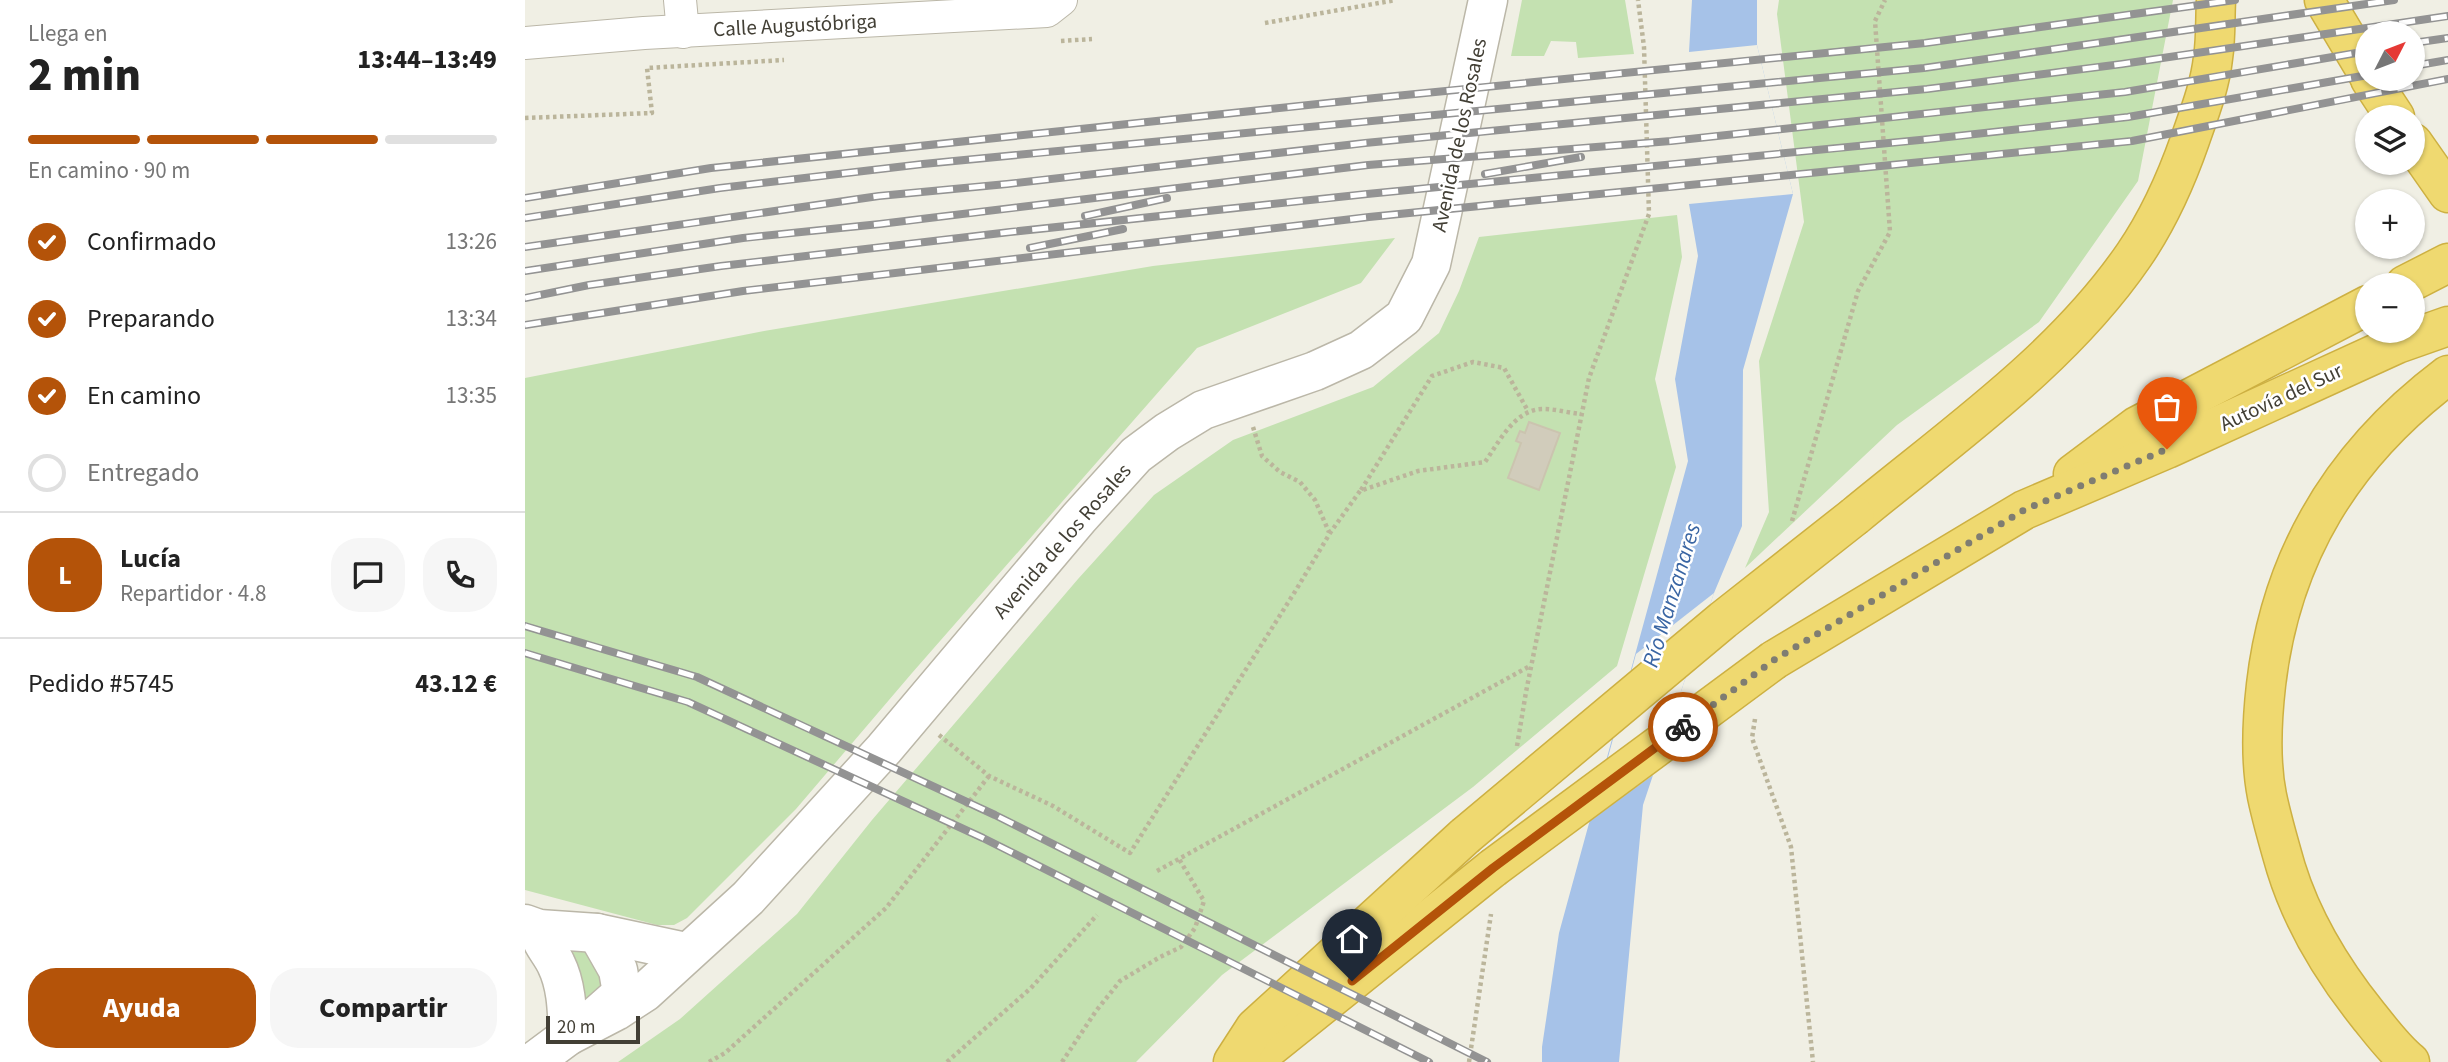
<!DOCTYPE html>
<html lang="es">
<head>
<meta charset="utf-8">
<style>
	body { margin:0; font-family:"Source Sans 3",sans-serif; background:#f6f6f6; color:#222; height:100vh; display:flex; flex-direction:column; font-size:26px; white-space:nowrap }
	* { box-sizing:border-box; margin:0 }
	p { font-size:23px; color:#767676 }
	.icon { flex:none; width:38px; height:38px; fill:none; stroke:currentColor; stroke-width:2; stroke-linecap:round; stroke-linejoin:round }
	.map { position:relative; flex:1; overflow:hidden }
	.panel { display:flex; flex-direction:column; background:#fff; width:525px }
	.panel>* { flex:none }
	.needle { width:46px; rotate:48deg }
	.controls { position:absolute; left:1830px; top:21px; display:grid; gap:14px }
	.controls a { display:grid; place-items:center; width:70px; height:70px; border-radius:50%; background:#fff; box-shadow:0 2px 5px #0004; font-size:35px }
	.scale { position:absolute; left:21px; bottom:18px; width:94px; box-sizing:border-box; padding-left:7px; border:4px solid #423f35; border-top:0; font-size:19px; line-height:24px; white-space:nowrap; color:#423f35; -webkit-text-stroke:5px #fff; paint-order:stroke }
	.pin { position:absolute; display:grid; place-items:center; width:60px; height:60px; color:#fff; margin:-72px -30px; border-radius:50% 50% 50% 0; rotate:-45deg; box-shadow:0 0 7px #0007 }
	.pin .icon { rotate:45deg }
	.courier { position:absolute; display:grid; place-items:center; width:70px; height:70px; margin:-35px; border:5px solid #b45309; border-radius:50%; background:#fff; color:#222; box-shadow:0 2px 9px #0007 }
	.summary em { font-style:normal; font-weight:800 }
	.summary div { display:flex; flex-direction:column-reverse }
	.summary { display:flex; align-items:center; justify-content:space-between; height:119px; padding:0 28px }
	h1 { font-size:46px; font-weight:800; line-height:52px }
	.bar { display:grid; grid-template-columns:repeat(4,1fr); gap:10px 7px; align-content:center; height:84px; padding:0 28px }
	.bar i { height:9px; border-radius:5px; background:#e0e0e0 }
	.bar .active { background:#b45309 }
	.bar p { grid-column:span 4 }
	.line { display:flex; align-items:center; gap:18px; padding:0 28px; border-top:2px solid #e0e0e0 }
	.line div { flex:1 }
	.round { display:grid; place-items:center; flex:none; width:74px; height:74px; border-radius:28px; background:#f6f6f6 }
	ol { padding:0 28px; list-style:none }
	li { display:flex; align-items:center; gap:21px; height:77px }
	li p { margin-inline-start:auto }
	li .icon { padding:7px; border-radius:50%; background:#b45309; color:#fff; stroke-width:4 }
	li:last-child { color:#767676 }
	li i { width:38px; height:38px; border:4px solid #e0e0e0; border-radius:50% }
	.primary-button { display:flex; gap:14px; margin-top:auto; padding:14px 28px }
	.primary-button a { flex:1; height:80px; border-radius:28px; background:#b45309; color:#fff; font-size:28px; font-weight:800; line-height:80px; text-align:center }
	.primary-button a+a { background:#f6f6f6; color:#222 }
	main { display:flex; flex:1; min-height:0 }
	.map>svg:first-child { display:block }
	.green { fill:#c4e1b1 }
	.water { fill:#a6c2e8 }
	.pier { fill:#f0efe4 }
	.building { fill:#d1ccbb; stroke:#cbc4af; stroke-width:2 }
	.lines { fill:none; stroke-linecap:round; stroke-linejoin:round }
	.minor-casing { stroke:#bbb7a8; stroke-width:34 }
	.tertiary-casing { stroke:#bbb7a8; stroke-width:41 }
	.motorway-casing { stroke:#cdb042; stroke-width:41 }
	.path { stroke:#bbb59b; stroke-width:4.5; stroke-dasharray:3.5 3.5; stroke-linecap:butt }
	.minor { stroke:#fff; stroke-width:32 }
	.tertiary { stroke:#fff; stroke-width:38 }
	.motorway { stroke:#efd970; stroke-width:38 }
	.rail-casing { stroke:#939393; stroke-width:8 }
	.rail { stroke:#fff; stroke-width:5; stroke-dasharray:16; stroke-linecap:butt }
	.motorway-bridge-casing { stroke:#cdb042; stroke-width:41; stroke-linecap:butt }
	.motorway-bridge { stroke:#efd970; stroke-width:38 }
	.done { stroke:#7f7d72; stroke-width:7; stroke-dasharray:0 12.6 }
	.route { stroke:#b45309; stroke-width:9 }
	.labels { text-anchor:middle; stroke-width:5; stroke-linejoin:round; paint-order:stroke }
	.street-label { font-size:21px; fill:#423f35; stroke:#fff }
	.water-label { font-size:23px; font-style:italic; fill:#3965a3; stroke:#fff }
</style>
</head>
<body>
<main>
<section class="panel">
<div class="summary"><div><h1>2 min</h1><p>Llega en</p></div><em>13:44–13:49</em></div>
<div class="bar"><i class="active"></i><i class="active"></i><i class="active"></i><i></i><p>En camino · 90 m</p></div>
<ol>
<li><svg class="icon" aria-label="check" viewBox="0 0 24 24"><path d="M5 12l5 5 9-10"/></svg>Confirmado<p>13:26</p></li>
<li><svg class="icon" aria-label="check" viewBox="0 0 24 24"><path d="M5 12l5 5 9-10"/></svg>Preparando<p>13:34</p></li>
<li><svg class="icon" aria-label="check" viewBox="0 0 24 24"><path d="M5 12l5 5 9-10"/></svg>En camino<p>13:35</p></li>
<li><i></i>Entregado</li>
</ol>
<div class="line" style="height:126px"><b class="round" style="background:#b45309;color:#fff">L</b><div><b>Lucía</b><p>Repartidor · 4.8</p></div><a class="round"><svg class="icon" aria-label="chat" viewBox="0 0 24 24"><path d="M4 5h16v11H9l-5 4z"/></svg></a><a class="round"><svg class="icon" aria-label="phone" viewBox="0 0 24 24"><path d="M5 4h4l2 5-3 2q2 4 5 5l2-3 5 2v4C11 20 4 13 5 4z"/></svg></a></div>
<div class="line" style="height:91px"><div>Pedido #5745</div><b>43.12 €</b></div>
<div class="primary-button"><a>Ayuda</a><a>Compartir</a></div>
</section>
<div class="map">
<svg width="1923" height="1062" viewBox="0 0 1923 1062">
	<rect width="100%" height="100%" fill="#f0efe4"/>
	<g class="green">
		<path d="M997,0H1100L1109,54L1053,58L1051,42L1026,41L1019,56H986Z"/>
		<path d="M1254,0H1648L1613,181L1514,322L1372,425L1220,568L1244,512L1234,361L1279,222L1252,14Z"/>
		<path d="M1152,215L1157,257L1130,379L1151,467L1092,666L948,787L697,975L611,1062H93L155,1019L272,914L347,820L553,579L629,495L708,440L848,387L914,333L934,291L954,237Z"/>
		<path d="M870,238L836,283L672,348L387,673L271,809L162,918L149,925H132L0,890V378L239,331L628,266Z"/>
		<path d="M28,935L58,941L84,979L52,1010Z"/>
	</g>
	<path class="water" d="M1167,0H1232V45L1268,194L1218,370L1217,526L1189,593L1118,805L1094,1062H1017V1047L1034,933L1163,461L1150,379L1173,256L1164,204V52Z"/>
	<g class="pier">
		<path d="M1232,45L1268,194L1164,204V52Z"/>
		<path d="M1189,593L1128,775L1066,820L1111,654Z"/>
	</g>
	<path class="building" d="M1004,422L1035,433L1014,490L983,478L996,443L991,441L995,431L1000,433Z"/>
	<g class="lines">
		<g class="minor-casing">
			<g id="minor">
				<path d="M155,0L158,32"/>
				<path d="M0,43L119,33L522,11L536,0"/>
			</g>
		</g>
		<g class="tertiary-casing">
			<g id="tertiary">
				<path d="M0,924L14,929L72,933L161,952"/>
				<path d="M14,929C15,943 25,951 31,964C42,986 42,1012 43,1036"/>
				<path d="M71,1016L97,993L93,970L72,933"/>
				<path d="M8,1062L43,1036L91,1011L120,992L223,898L359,749L554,518L611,455L642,432L678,410L790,371L836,350L879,317L906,264L963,0"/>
			</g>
		</g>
		<g class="motorway-casing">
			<g id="motorway">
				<path d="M1799,0L1843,74"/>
				<path d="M1845,79L1870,117"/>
				<path d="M1888,143L1923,193"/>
				<path d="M1880,285L1923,263"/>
				<path d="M1548,474L1612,426L1843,305"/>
				<path d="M1330,516C1428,435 1537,360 1609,255C1633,220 1651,180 1665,140C1674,114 1685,86 1688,58C1691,39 1690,19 1691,0"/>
				<path d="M1249,660L1499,510L1642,449L1872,344L1923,326"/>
				<path d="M740,1051L968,868"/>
				<path d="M708,1062L730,1028L940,836"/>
				<path d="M1885,1062C1869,1049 1856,1031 1843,1015C1807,970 1778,923 1761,868C1754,844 1747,820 1742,796C1735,761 1737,720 1741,685C1756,555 1818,454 1923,375"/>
			</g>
		</g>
		<g class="path">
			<path d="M740,23L871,0"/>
			<path d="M536,41L567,39"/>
			<path d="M0,118L127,113L122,68L259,60"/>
			<path d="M728,427L737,456L755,472L775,482L790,500L804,532"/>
			<path d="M836,490L907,376L948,362L979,368L1003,411"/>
			<path d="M1267,521L1333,291L1365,232L1350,21L1360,0"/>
			<path d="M1230,719L1227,738L1266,847L1288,1062"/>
			<path d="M414,735L464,776L528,806L605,853L771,590L805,533L835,491L893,471L960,462C974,442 990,409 1018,409C1031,409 1044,413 1056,414"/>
			<path d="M992,746L1001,692L1064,378L1124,214L1119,47L1113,0"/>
			<path d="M632,871L1005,666"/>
			<path d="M184,1062L200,1053L361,908L464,776"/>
			<path d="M422,1062L506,988L572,915"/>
			<path d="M537,1062L571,1011L595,981L635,957L656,947L670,928L679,901L654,859"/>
			<path d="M944,1062L966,914"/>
		</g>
		<use href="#minor" class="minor"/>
		<use href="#tertiary" class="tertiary"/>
		<use href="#motorway" class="motorway"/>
		<g class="rail-casing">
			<g id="rail">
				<path d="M1888,43L1923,38"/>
				<path d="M1888,66L1923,60"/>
				<path d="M960,174L1056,157"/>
				<path d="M0,198L186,168L850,98L1400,43L1710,0"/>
				<path d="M560,216L642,198"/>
				<path d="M0,218L195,188L398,164L1399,68L1869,0"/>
				<path d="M0,247L354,196L482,184L840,143L1402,89L1597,64L1923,16"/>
				<path d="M505,248L598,229"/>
				<path d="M0,271L218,238L355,224L843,165L1146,141L1600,92L1843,51"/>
				<path d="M0,298L64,285L196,266L485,232L842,194L1405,139L1603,117L1843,75"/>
				<path d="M0,325L218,291L844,217L1607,141L1923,79"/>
				<path d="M0,626L172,677L470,815L962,1062"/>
				<path d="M0,653L163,702L458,838L904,1062"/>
			</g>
		</g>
		<use href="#rail" class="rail"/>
		<g class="motorway-bridge-casing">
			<g id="motorway-bridge">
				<path d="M940,836L1198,620L1330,516"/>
				<path d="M968,868L1249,660"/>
			</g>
		</g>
		<use href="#motorway-bridge" class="motorway-bridge"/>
	</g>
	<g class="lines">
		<path class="done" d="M1158,727L1249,660L1499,510L1642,449"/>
		<path class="route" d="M827,981L968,868L1158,727"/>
	</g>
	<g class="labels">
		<g class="street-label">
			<text transform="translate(270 25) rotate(-3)" y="7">Calle Augustóbriga</text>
			<text transform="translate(934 135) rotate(-78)" y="7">Avenida de los Rosales</text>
			<text transform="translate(1756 397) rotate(-25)" y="7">Autovía del Sur</text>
			<text transform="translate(537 541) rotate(-49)" y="7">Avenida de los Rosales</text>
		</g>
		<g class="water-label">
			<text transform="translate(1146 595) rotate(-73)" y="8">Río Manzanares</text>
		</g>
	</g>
</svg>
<div class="controls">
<a><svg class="needle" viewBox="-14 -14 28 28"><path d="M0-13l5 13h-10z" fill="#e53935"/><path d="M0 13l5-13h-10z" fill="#767676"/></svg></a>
<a><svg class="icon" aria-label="layers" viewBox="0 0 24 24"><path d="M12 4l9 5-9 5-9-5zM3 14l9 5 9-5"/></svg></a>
<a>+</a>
<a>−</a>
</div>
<div class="scale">20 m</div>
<div class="pin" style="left:1642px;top:449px;background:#ea580c"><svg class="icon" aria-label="bag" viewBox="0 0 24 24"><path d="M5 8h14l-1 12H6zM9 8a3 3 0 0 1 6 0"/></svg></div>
<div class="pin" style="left:827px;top:981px;background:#1f2937"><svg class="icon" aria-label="home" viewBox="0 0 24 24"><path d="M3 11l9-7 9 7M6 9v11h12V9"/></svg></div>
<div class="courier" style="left:1158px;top:727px"><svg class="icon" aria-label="bike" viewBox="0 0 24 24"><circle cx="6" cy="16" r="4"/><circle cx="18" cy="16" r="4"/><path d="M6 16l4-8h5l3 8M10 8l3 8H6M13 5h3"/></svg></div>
</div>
</main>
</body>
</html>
